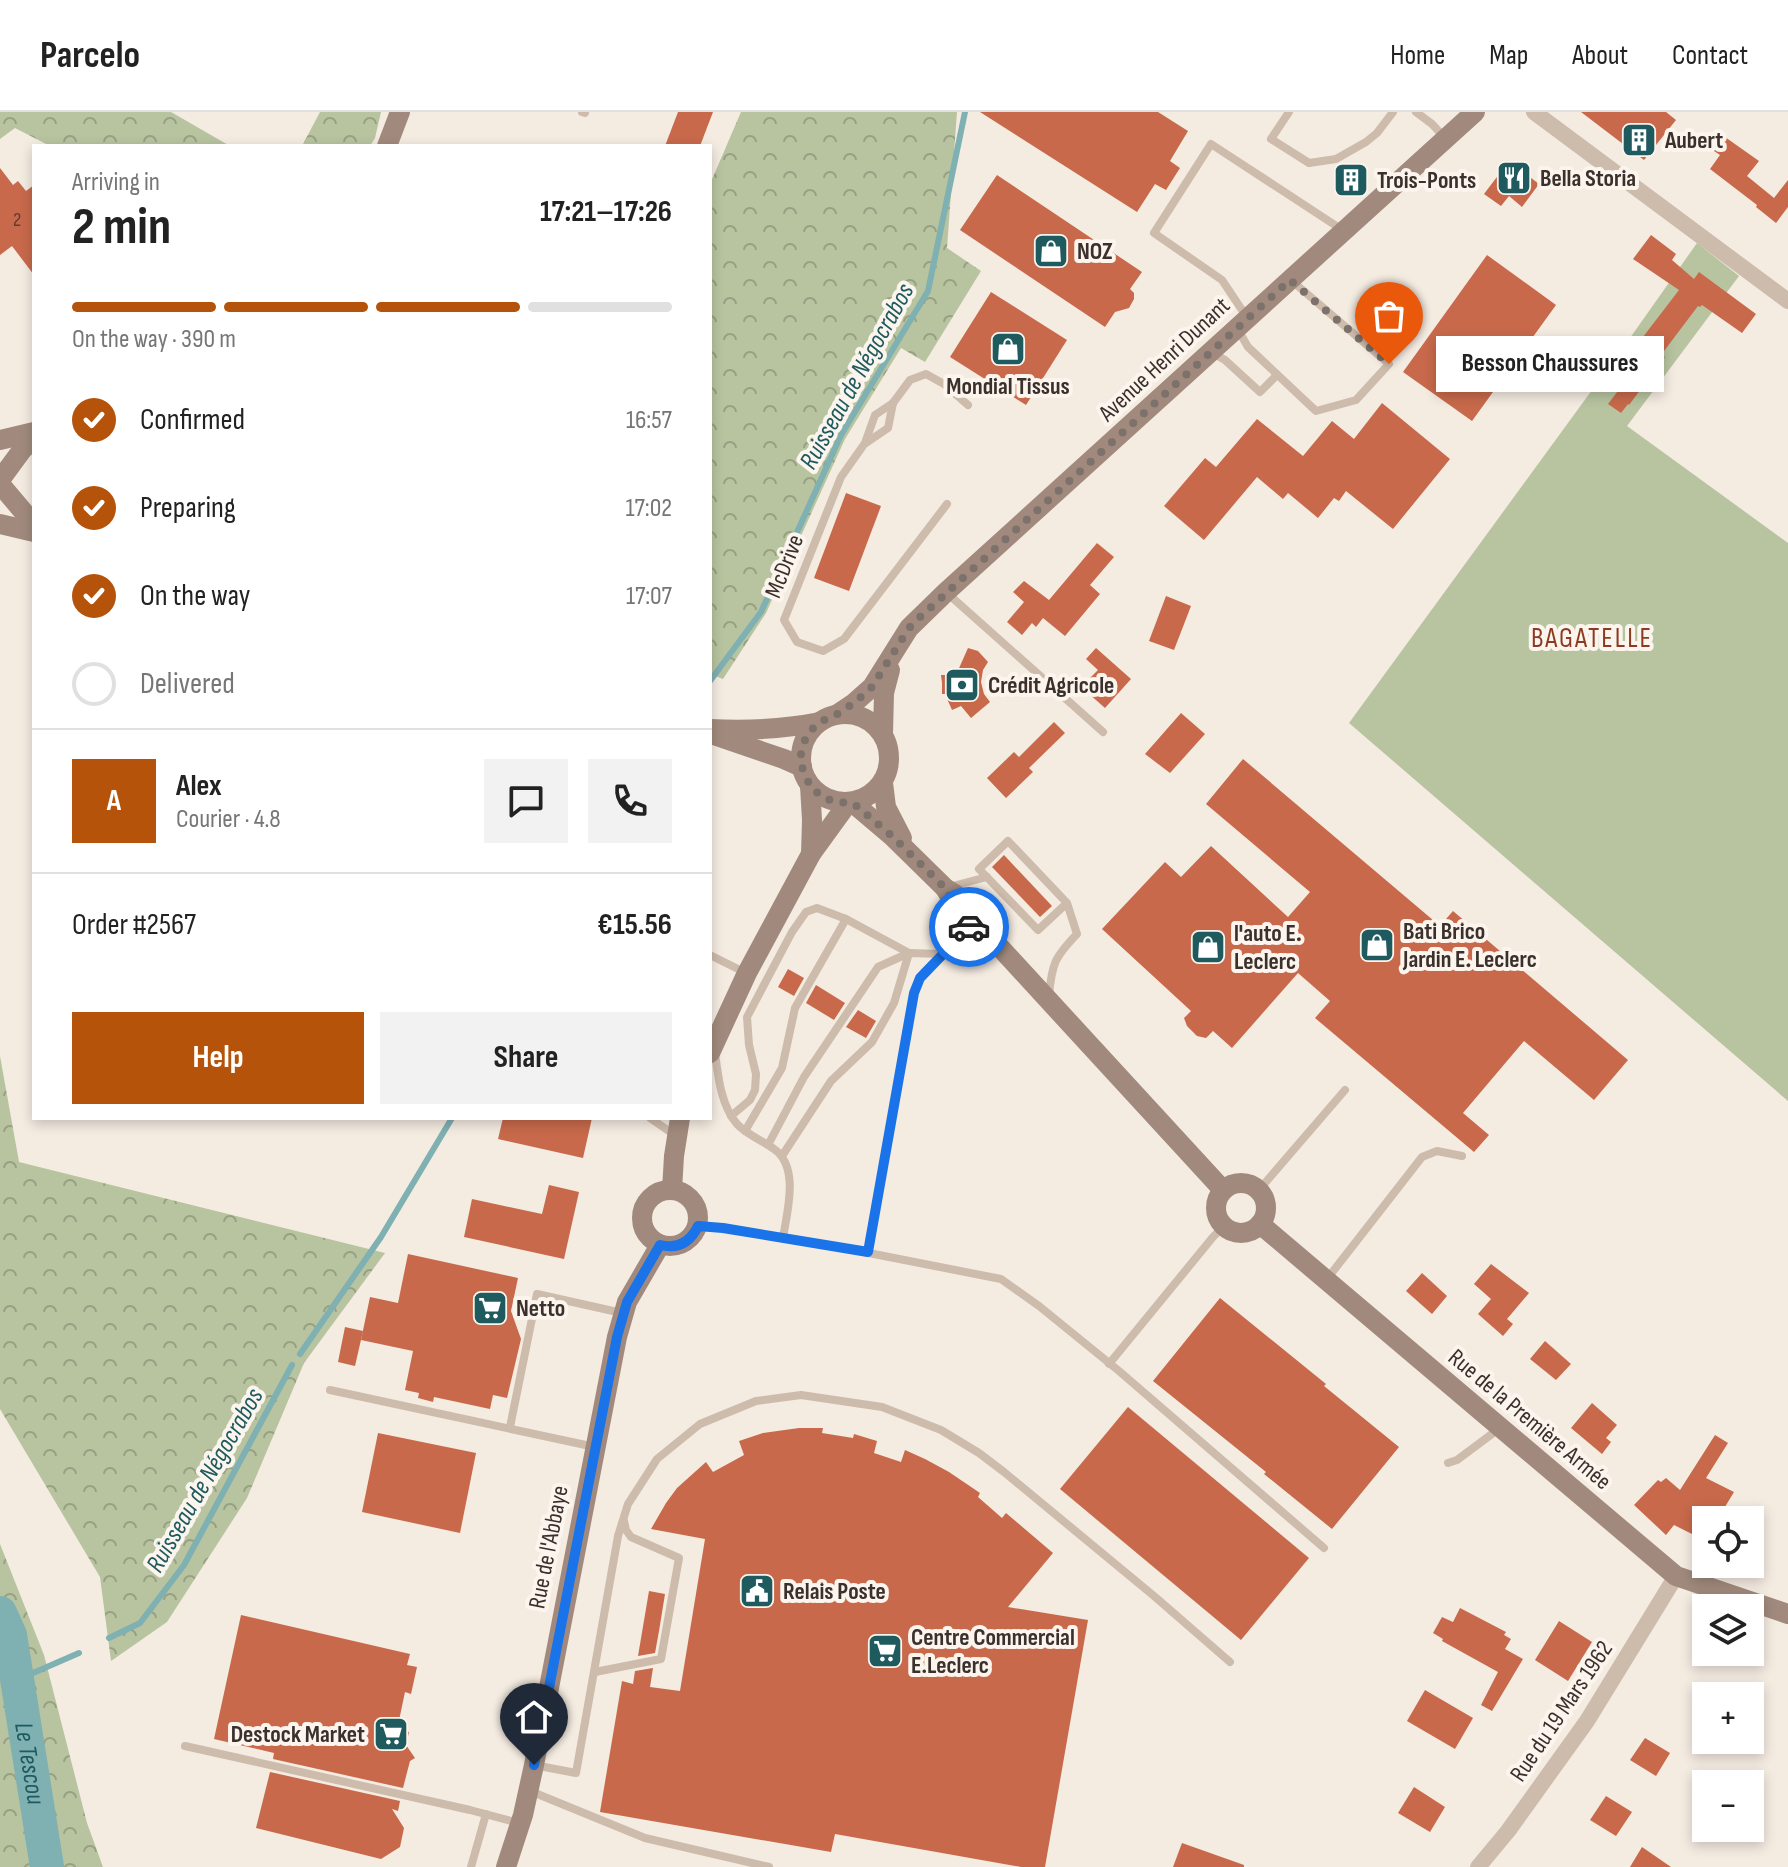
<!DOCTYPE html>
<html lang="en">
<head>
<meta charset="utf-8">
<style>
	body { margin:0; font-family:"Sofia Sans Condensed",sans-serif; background:#f2f2f2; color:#222; height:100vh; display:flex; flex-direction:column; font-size:30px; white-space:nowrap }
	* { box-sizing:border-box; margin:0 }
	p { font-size:26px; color:#767676 }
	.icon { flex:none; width:44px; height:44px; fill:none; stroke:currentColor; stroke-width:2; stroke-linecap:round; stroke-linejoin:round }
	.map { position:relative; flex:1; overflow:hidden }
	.side { position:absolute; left:32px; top:32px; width:680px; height:976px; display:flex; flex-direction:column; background:#fff; border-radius:0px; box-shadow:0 4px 12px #0003 }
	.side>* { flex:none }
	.tools { position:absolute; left:1692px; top:1394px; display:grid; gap:16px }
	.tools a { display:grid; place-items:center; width:72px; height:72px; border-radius:0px; background:#fff; box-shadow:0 4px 12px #0003; font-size:40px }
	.pin { position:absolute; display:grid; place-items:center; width:68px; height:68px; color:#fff; margin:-82px -34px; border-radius:50% 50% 50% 0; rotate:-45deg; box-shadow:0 0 8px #0007 }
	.pin .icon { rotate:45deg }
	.courier { position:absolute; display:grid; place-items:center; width:80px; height:80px; margin:-40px; border:6px solid #1a73e8; border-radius:50%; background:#fff; color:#222; box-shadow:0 2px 10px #0007 }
	.bubble { position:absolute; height:56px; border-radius:0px; background:#fff; box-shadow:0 4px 12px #0003; font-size:26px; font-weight:700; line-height:56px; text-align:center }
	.overview em { font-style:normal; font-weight:700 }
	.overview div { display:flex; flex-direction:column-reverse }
	.overview { display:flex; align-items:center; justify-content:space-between; height:136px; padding:0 40px }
	h1 { font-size:52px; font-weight:700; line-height:60px }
	.bar { display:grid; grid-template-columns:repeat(4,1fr); gap:12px 8px; align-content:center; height:96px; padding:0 40px }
	.bar i { height:10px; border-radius:6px; background:#e0e0e0 }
	.bar .active { background:#b45309 }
	.bar p { grid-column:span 4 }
	.line { display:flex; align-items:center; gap:20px; padding:0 40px; border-top:2px solid #e0e0e0 }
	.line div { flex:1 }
	.round { display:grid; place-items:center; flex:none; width:84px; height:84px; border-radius:0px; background:#f2f2f2 }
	ol { padding:0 40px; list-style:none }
	li { display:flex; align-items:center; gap:24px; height:88px }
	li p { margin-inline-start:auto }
	li .icon { padding:8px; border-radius:50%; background:#b45309; color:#fff; stroke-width:4 }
	li:last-child { color:#767676 }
	li i { width:44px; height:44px; border:4px solid #e0e0e0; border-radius:50% }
	.primary-button { display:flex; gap:16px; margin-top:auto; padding:16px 40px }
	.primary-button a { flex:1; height:92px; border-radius:0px; background:#b45309; color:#fff; font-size:32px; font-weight:700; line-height:92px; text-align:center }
	.primary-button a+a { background:#f2f2f2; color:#222 }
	header { display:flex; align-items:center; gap:48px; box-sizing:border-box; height:112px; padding:0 40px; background:#fff; border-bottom:2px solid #e0e0e0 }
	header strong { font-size:38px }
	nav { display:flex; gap:44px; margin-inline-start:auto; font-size:28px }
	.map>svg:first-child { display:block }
	.grass { fill:#b8c4a0 }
	.forest { fill:url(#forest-crowns) }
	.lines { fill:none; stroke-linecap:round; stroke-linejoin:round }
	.stream { stroke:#7fb0b2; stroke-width:6 }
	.river { stroke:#7fb0b2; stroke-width:34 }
	.building { fill:#c8694b }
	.lane { stroke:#cdbbac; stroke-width:8 }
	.street { stroke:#cdbbac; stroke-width:16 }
	.secondary { stroke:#a18a7d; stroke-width:20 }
	.done { stroke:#7c716b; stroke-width:8; stroke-dasharray:0 14.4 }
	.route { stroke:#1a73e8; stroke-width:10 }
	.labels { text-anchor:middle; stroke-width:8; stroke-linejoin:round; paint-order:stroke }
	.number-label { font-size:20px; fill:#5e3e33 }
	.poi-label { font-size:24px; font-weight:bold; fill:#3b302b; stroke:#fbf5ee; text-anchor:start }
	.street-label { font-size:24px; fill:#3b302b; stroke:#fbf5ee }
	.water-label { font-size:26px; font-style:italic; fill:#1f5a5e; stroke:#fbf5ee }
	.quarter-label { font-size:28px; letter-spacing:2px; fill:#8c3b22; stroke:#fbf5ee }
</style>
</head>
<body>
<header>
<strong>Parcelo</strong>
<nav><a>Home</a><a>Map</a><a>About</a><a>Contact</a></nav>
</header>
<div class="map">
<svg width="1788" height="1755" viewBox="0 0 1788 1755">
	<defs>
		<pattern id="forest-crowns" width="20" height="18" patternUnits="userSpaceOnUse" patternTransform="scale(2)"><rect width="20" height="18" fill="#b8c4a0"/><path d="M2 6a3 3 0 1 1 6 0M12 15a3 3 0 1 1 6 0" fill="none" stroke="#97a083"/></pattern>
	</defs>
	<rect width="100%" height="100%" fill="#f4ebe1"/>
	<path class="grass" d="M1697,131L1739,164L1627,314L1788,431V989L1349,611L1630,226Z"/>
	<g class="forest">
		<path d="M0,0H171L230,34H50L15,16L0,27Z"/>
		<path d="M320,0H381L375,26L370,34H302Z"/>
		<path d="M741,0H957L947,136L981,159L925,250L901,236L845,327L766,501L723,567L710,562V72Z"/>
		<path d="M0,944L19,1050L385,1141L304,1251L247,1386L167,1510L111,1549L100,1465L0,1297Z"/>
		<path d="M0,1432L44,1543L87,1711L103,1755H0Z"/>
	</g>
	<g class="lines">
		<g class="stream">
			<path d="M710,569L761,500L841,323L928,179L965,0"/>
			<path d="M300,1242L381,1125L452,1006"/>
			<path d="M109,1526L140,1511L184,1453L292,1253"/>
			<path d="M17,1568L79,1541"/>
		</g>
		<path class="river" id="s1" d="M0,1501L10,1523L47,1755"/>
	</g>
	<g class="building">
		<path d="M678,0H713L700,34H665Z"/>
		<path d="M980,0H1158L1188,19L1170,49L1180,56L1166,78L1155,72L1137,100Z"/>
		<path d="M1581,0H1666L1676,8L1644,48Z"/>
		<path d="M1725,25L1759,49L1747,64L1774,86L1788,68V95L1776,111L1756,95L1757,93L1710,57L1720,43L1714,39Z"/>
		<path d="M1509,49L1539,72L1522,95L1509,84L1501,94L1484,82Z"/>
		<path d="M0,56L13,73L18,69L26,79L34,73V163L12,134L0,143Z"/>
		<path d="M997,63L1142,160L1130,177L1134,181V187L1129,196L1115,200L1105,215L960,118Z"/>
		<path d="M1651,123L1676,142L1672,148L1694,167L1699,160L1756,202L1742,221L1702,193L1700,195L1698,194L1661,243L1665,245L1629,293L1628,292L1621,301L1608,292L1643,246L1633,238L1679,178L1633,147Z"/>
		<path d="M1487,143L1556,193L1472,309L1403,260Z"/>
		<path d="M991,180L1067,228L1026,293L950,245Z"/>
		<path d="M1382,291L1450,347L1393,417L1346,379L1339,389L1334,386L1318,406L1288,381L1283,387L1257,365L1204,428L1164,394L1205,346L1216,355L1257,307L1303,344L1332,309L1354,327Z"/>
		<path d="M846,381L881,394L849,479L814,466Z"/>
		<path d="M1097,431L1114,445L1090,473L1100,482L1065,524L1043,506L1036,515L1032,511L1022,523L1007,510L1024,490L1013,480L1024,469L1049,488Z"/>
		<path d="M1166,484L1191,494L1174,538L1149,529Z"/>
		<path d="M968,536L978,539L988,550L983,558L981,570L984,582L990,590L971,606L961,594L952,598L945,582H942V571L941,563H956Z"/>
		<path d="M1096,536L1131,567L1105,596L1088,581L1097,571L1090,566L1098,558L1086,547Z"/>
		<path d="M1181,601L1205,622L1170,661L1145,642Z"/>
		<path d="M1054,610L1065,621L1029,656L1033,660L1006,686L987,666L1014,640L1019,645Z"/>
		<path d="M1243,647L1440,814L1453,799L1628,948L1594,988L1524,929L1463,1001L1489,1023L1474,1040L1315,906L1330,889L1298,861L1232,936L1213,919L1206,926L1197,924L1187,914L1184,906L1191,899L1102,817L1165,750L1181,765L1211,734L1288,805L1310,780L1206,692Z"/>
		<path d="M1004,743L1052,794L1040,805L992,755Z"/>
		<path d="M788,857L804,866L794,884L778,875Z"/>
		<path d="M816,873L845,891L834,908L806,891Z"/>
		<path d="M858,898L876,909L866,926L846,915Z"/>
		<path d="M503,1006H592L583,1046L498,1027Z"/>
		<path d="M549,1073L579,1080L564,1147L464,1125L472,1087L542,1102Z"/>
		<path d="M408,1142L518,1166L511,1199L521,1227L517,1244L507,1286L493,1283L490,1297L434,1285L433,1290L418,1286L419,1281L405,1278L413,1239L361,1228L370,1185L398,1191Z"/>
		<path d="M1491,1152L1529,1181L1507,1207L1513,1212L1503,1224L1478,1202L1491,1187L1474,1172Z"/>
		<path d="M1422,1161L1447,1184L1432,1202L1406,1179Z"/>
		<path d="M1220,1186L1326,1272L1324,1274L1399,1335L1332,1417L1264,1362L1266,1360L1153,1269Z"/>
		<path d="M345,1215L363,1219L355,1254L338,1250Z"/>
		<path d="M1545,1229L1571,1252L1556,1268L1530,1247Z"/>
		<path d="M1592,1291L1617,1313L1606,1326L1611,1330L1602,1342L1571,1316Z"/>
		<path d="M1128,1295L1309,1446L1241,1528L1060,1377Z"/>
		<path d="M799,1316H823L822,1321L853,1326L854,1322L877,1329L874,1341L901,1350L905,1338L925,1347L949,1360L980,1381L978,1385L1002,1406L1006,1401L1053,1441L1008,1495L1088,1508L1045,1755H1021L835,1722L831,1740L600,1700L622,1569L633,1572L635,1559L653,1556L650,1575L680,1579L705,1427L651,1417L666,1391L677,1376L706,1350L713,1360L744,1343L739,1329L763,1321Z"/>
		<path d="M378,1321L476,1341L460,1421L362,1400Z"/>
		<path d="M1715,1323L1728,1331L1706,1366L1734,1380L1717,1408H1706V1429L1674,1413L1666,1423L1634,1393L1658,1368L1661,1370L1666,1366L1680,1378Z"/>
		<path d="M649,1479L665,1482L659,1519L655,1541L638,1544Z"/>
		<path d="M1460,1496L1506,1520L1504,1523L1511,1527L1505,1537L1523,1547L1492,1599L1481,1593L1498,1560L1442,1529L1443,1527L1433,1521L1442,1505L1453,1510Z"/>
		<path d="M241,1503L410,1542L407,1553L417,1555L411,1582L405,1580L397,1618L409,1620L406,1633L415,1646L410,1649L403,1676L273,1647L274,1641L214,1627Z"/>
		<path d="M1559,1509L1592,1530L1568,1569L1535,1548Z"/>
		<path d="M1425,1578L1473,1606L1455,1637L1407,1609Z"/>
		<path d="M1645,1626L1670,1641L1656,1664L1630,1648Z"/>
		<path d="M270,1660L400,1689L398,1699L392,1697L404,1716L400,1735L381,1747L256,1716Z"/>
		<path d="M1414,1675L1445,1695L1430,1720L1398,1701Z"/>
		<path d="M1606,1684L1632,1700L1616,1724L1590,1708Z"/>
		<path d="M1182,1731L1244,1753V1755H1173Z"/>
		<path d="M1642,1735L1671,1755H1630Z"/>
	</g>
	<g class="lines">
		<g class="lane">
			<path d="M582,0L585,1"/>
			<path d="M1289,0L1271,27L1309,51L1336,47L1366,30L1377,21L1393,0"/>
			<path d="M1416,0L1432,12L1445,26"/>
			<path d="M1246,204L1222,168L1154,121L1211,32L1344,119"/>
			<path d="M1237,216L1248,235L1316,299L1356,288L1389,252L1292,169"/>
			<path d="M1211,240L1225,248L1260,280L1277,263"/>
			<path d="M866,331L888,316L893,291"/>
			<path d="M947,392L844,527L823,539L797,530L784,508L841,365L865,331L875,303L893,291L910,268L926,262L944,272L968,293"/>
			<path d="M947,481L1103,620"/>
			<path d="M949,775L987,765"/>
			<path d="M710,843L746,861"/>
			<path d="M1049,883C1052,851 1055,845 1077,822L1067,791L1008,729L979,757L1038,818L1067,791"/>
			<path d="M715,941C718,964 721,994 737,1012C747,1023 762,1028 774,1037C800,1055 787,1100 783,1126"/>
			<path d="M731,1004L750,988L755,978L756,962L749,933L747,905L792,820L806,800L817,796L846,807L909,841"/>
			<path d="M650,1006L676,1024"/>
			<path d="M745,1019L782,956L795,896L846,807"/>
			<path d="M768,1033L804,965L878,855L909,841L942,842"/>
			<path d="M782,1044L831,969L872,930L894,891L909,841"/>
			<path d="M1259,1078L1345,978"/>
			<path d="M698,1114L723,1116L828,1133L1001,1167L1039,1194L1119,1259L1324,1436"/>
			<path d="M868,1140L914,881L920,866L972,812"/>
			<path d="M1327,1167L1422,1045L1437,1039L1462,1044"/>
			<path d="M1109,1252L1213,1125L1224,1114"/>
			<path d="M330,1278L595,1335"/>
			<path d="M510,1315L537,1182L622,1201"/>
			<path d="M1448,1351L1457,1348L1500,1316"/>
			<path d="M595,1560L661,1547L679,1446L631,1425L626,1418L624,1409"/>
			<path d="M185,1634L470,1698L519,1711"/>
			<path d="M534,1653L576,1661L618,1424L628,1392L657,1347L700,1312L756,1289L801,1283L882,1295L941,1318L979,1341L1004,1360L1154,1484L1230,1550"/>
			<path d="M530,1679L645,1726L769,1755"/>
			<path d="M471,1755L486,1702"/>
		</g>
		<g class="street">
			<path d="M1534,0L1788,189"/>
			<path d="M1478,1755L1508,1719L1587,1609L1676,1464"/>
		</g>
		<g class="secondary">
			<path d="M387,34L400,0"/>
			<path d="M0,328L34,320"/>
			<path d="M0,368L22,338L34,327"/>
			<path d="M0,372L27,404L34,410"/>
			<path d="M0,412L34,420"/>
			<circle cx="845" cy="646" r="44"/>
			<path d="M836,603L854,591L872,575L909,516L946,480L1475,0"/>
			<path d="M710,617C747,619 784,617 820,610"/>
			<path d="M883,621L884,581L890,558"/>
			<path d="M714,623L784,647L802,655"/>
			<path d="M883,671L886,695L902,726"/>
			<path d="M810,674L812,708L811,742"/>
			<path d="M853,691L892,724L945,776L955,782"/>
			<path d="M945,776C954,793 979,819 995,830L1223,1078"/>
			<path d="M710,941L747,861L811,742L848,691"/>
			<circle cx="1241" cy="1096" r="25"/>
			<circle cx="670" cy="1106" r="28"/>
			<path d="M672,1078L674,1044L680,1006"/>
			<path d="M1260,1112L1676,1464L1788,1502"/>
			<path d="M506,1755L523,1703L534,1653L617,1225L627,1190L660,1133"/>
		</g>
	</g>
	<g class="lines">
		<path class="done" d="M969,815L974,810L951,787L945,776L892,724L853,691L834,690L821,684L810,674L802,655L801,642L804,630L810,619L820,610L836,603L854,591L872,575L909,516L918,507L1290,168L1389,252"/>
		<path class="route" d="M534,1653L617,1225L627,1190L660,1133C677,1137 690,1131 698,1114L723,1116L868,1140L914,881L920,866L969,815"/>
	</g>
	<defs>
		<g id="building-square" transform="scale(1.8)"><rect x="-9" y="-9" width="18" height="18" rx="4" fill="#1f5a5e" stroke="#fbf5ee"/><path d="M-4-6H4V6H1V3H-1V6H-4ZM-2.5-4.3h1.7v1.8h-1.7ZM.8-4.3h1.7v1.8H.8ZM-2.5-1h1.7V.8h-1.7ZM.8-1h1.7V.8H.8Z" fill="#fff"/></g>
		<g id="restaurant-square" transform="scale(1.8)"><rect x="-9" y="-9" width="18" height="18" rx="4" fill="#1f5a5e" stroke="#fbf5ee"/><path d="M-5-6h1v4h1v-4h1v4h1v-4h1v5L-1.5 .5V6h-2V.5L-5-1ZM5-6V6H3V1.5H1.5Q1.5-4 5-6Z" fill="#fff"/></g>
		<g id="shop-square" transform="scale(1.8)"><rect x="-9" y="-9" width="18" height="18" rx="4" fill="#1f5a5e" stroke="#fbf5ee"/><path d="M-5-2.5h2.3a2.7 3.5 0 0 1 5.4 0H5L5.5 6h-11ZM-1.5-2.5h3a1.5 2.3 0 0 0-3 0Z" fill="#fff"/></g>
		<g id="bank-square" transform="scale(1.8)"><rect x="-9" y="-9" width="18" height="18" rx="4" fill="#1f5a5e" stroke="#fbf5ee"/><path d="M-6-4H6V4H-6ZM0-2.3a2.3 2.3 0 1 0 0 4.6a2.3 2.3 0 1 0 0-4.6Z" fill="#fff"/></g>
		<g id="supermarket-square" transform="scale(1.8)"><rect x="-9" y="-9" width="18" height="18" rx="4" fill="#1f5a5e" stroke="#fbf5ee"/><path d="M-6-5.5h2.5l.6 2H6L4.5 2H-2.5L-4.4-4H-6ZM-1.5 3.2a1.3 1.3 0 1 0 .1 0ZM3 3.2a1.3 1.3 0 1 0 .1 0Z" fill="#fff"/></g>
		<g id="civic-square" transform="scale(1.8)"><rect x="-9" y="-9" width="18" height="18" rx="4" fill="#1f5a5e" stroke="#fbf5ee"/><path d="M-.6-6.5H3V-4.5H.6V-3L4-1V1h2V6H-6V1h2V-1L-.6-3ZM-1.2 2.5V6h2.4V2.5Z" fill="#fff"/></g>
	</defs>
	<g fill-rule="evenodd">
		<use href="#building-square" x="1639" y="28"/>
		<use href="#restaurant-square" x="1514" y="66"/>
		<use href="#building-square" x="1351" y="68"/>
		<use href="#shop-square" x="1051" y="139"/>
		<use href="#shop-square" x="1008" y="237"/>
		<use href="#bank-square" x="962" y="573"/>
		<use href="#shop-square" x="1377" y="833"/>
		<use href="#shop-square" x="1208" y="835"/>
		<use href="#supermarket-square" x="490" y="1196"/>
		<use href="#civic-square" x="757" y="1479"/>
		<use href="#supermarket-square" x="885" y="1539"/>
		<use href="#supermarket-square" x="391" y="1622"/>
	</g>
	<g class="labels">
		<g class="number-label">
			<text x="17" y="114">2</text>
		</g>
		<g class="poi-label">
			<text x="1665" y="36">Aubert</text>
			<text x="1540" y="74">Bella Storia</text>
			<text x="1377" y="76">Trois-Ponts</text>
			<text x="1077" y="147">NOZ</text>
			<text x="1008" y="282" text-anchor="middle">Mondial Tissus</text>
			<text x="988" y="581">Crédit Agricole</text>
			<text x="1403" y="827">Bati Brico<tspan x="1403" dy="28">Jardin E. Leclerc</tspan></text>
			<text x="1234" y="829">l'auto E.<tspan x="1234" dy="28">Leclerc</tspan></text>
			<text x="516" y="1204">Netto</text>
			<text x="783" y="1487">Relais Poste</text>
			<text x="911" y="1533">Centre Commercial<tspan x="911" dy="28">E.Leclerc</tspan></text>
			<text x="365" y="1630" text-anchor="end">Destock Market</text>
		</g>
		<g class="street-label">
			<text transform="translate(1164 247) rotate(-43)" y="8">Avenue Henri Dunant</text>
			<text transform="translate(784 454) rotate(-68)" y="8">McDrive</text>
			<text transform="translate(1530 1307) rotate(40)" y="8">Rue de la Première Armée</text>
			<text transform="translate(548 1435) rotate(-79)" y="8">Rue de l'Abbaye</text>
			<text transform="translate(1561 1599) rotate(-56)" y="8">Rue du 19 Mars 1962</text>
		</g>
		<g class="water-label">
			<text transform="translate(856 264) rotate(-61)" y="9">Ruisseau de Négocrabos</text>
			<text transform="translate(204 1368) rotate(-60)" y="9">Ruisseau de Négocrabos</text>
			<text dy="9" stroke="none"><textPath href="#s1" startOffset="154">Le Tescou</textPath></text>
		</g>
		<g class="quarter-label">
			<text x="1592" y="535">BAGATELLE</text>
		</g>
	</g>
</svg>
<div class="tools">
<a><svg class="icon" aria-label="locate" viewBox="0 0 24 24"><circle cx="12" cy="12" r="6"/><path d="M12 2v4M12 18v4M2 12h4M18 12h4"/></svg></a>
<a><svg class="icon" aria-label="layers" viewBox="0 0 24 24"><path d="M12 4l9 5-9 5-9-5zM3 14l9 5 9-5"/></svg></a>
<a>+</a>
<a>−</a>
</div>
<div class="pin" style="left:1389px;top:252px;background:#ea580c"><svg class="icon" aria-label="bag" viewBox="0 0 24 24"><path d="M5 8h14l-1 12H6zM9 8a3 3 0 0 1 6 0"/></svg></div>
<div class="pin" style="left:534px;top:1653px;background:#1f2937"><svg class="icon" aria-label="home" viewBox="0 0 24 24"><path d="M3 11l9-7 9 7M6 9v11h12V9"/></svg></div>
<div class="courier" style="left:969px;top:815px"><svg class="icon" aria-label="car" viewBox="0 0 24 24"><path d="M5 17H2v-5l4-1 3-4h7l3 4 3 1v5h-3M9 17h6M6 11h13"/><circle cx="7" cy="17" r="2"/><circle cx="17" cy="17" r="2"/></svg></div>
<div class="bubble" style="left:1436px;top:224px;width:228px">Besson Chaussures</div>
<section class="side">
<div class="overview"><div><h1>2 min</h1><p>Arriving in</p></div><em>17:21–17:26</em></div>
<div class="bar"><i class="active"></i><i class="active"></i><i class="active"></i><i></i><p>On the way · 390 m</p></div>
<ol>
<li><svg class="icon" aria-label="check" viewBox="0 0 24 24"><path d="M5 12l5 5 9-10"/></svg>Confirmed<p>16:57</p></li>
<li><svg class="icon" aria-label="check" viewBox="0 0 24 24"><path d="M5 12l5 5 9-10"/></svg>Preparing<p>17:02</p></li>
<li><svg class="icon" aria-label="check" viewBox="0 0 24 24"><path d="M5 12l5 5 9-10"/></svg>On the way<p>17:07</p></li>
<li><i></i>Delivered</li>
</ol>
<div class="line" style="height:144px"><b class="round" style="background:#b45309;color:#fff">A</b><div><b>Alex</b><p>Courier · 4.8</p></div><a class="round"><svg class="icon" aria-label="chat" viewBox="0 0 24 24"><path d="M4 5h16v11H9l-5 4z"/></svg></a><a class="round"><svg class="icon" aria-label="phone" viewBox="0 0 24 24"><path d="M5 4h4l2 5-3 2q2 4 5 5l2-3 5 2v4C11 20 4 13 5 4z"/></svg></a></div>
<div class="line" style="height:104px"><div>Order #2567</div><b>€15.56</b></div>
<div class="primary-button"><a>Help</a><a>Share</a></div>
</section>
</div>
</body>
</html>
